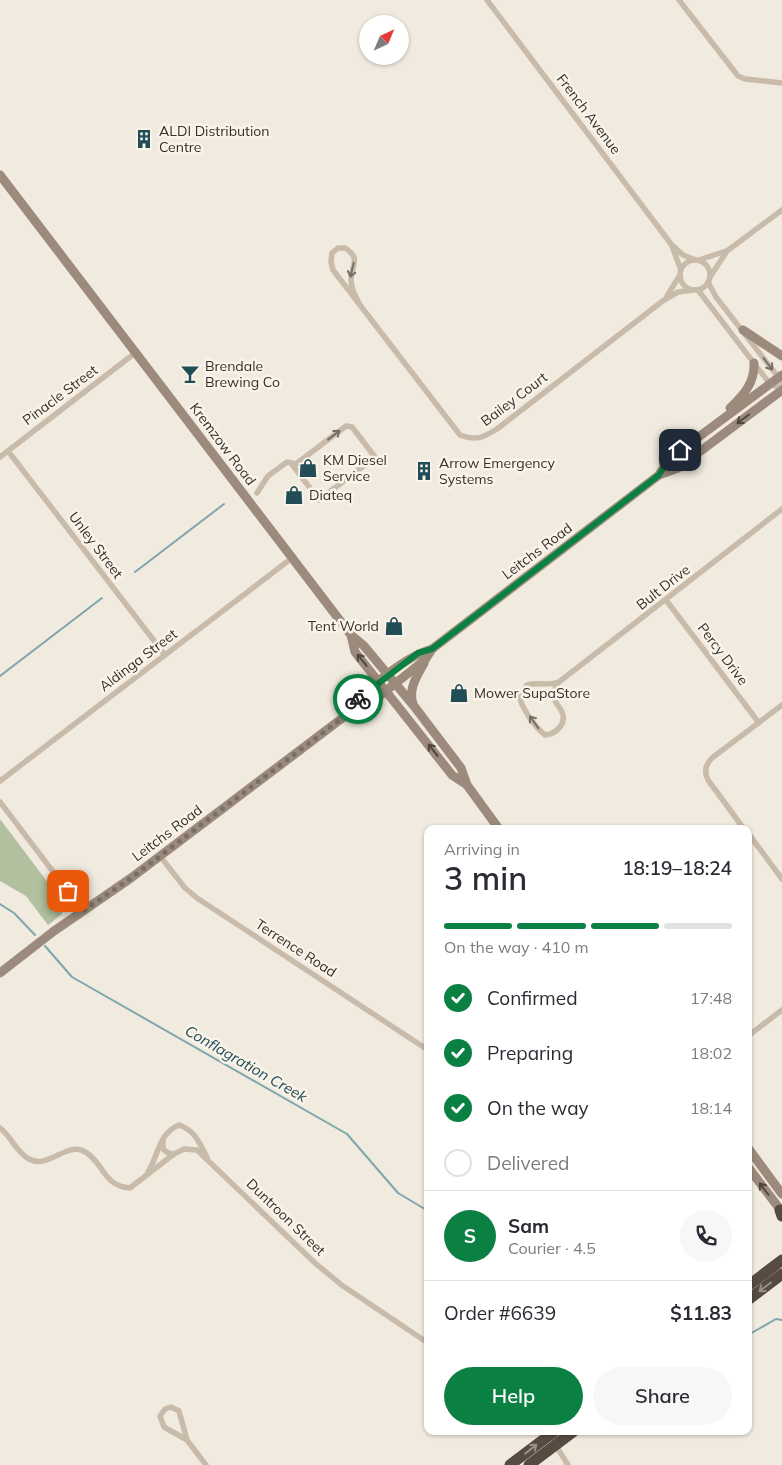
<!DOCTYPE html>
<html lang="en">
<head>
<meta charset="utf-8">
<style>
	body { margin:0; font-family:Mulish,sans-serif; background:#f7f7f7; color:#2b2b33; height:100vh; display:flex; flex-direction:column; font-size:19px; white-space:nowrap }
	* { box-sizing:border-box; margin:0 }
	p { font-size:16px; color:#7c7c81 }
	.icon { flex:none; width:28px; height:28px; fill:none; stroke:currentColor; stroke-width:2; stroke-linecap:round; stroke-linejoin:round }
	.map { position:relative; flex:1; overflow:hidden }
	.panel { position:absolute; left:424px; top:825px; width:328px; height:610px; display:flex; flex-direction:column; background:#fff; border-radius:10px; box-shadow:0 1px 4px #0004 }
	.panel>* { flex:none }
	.needle { width:32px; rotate:44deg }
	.tools { position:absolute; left:359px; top:15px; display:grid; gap:10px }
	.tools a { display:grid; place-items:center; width:50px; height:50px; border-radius:50%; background:#fff; box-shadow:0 1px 4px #0004; font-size:25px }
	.pin { position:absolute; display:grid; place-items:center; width:42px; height:42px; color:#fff; margin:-21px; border-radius:10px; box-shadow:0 2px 8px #0006 }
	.courier { position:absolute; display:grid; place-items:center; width:50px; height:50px; margin:-25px; border:4px solid #0b8043; border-radius:50%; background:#fff; color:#222; box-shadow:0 1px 6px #0007 }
	.headline em { font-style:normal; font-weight:600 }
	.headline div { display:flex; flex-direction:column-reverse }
	.headline { display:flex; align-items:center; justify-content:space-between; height:85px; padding:0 20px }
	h1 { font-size:32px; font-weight:600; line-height:38px }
	.bar { display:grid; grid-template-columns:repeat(4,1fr); gap:8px 5px; align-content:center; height:60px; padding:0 20px }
	.bar i { height:6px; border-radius:4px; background:#e1e1e2 }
	.bar .on { background:#0b8043 }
	.bar p { grid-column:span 4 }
	.line { display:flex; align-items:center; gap:12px; padding:0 20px; border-top:1px solid #e1e1e2 }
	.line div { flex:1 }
	.round { display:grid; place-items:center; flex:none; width:52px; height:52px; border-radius:26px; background:#f7f7f7 }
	ol { padding:0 20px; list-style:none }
	li { display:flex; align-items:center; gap:15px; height:55px }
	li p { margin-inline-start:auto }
	li .icon { padding:5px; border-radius:50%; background:#0b8043; color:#fff; stroke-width:4 }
	li:last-child { color:#7c7c81 }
	li i { width:28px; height:28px; border:2px solid #e1e1e2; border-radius:50% }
	.action { display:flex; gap:10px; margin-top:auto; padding:10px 20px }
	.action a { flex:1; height:58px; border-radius:30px; background:#0b8043; color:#fff; font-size:20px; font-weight:600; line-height:58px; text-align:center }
	.action a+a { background:#f7f7f7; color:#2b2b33 }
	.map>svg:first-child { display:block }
	.garden { fill:#b1c09f }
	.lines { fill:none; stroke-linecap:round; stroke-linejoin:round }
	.stream { stroke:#7ea7ad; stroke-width:2 }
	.street { stroke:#c9bbaa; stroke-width:5.5 }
	.secondary { stroke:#9c8b7c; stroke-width:9 }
	.highway { stroke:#574a41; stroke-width:11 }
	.oneway { stroke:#796e63 }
	.oneway2 { stroke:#50463e }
	.oneway3 { stroke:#988e85 }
	.done { stroke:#787068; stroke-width:5; stroke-dasharray:0 9 }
	.route { stroke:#0b8043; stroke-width:6 }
	.labels { text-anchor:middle; stroke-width:5; stroke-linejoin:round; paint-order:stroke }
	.street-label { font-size:14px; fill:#372f29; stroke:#f9f3ea }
	.poi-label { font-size:14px; fill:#372f29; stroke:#f9f3ea; text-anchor:start }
	.water-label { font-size:15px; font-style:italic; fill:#214e56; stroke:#f9f3ea }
</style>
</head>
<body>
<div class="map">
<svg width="782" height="1465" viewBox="0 0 782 1465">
	<rect width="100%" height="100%" fill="#f1eade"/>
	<path class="garden" d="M0,819L64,904L62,914L48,925L26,896L0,881Z"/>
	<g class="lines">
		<g class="stream">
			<path d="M135,572L224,504"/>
			<path d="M0,676L102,598"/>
			<path d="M0,904L14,913L35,935"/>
			<path d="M45,946L72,977L347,1134L398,1193L428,1211"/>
			<path d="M748,1335L776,1319L782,1320"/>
		</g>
		<g class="street">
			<path d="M487,0L671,244L683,255L696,260"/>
			<path d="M679,0L738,76L745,79L782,83"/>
			<path d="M672,246L681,270"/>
			<path d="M699,260L726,251"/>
			<circle cx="695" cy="275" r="15"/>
			<path d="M710,277L727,251L782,210"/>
			<path d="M708,282L716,297L779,378L782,387"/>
			<path d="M698,290L770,384L782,389"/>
			<path d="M667,296L680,275"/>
			<path d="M359,303C355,296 351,288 351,280C351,264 362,259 345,248H338L332,253L331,262L333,270L460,435C477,441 482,438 497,429L664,300L678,292L693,290"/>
			<path d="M8,451L165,655"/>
			<path d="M0,457L135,353"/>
			<path d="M257,493L268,476L287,462L296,464L346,426L352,427L375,457L319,500L291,463"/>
			<path d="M666,600L759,723"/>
			<path d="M559,682C555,687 553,691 554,697C555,704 560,707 562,712C567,724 556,734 545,735C534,726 523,710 519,696L527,685C538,682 547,686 559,682L782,509"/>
			<path d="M0,781L292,558"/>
			<path d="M0,802L83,911"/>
			<path d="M744,829L708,780C704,772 705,765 712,758L782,705"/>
			<path d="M748,833L782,879"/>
			<path d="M160,856L185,888L197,898L428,1050"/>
			<path d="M748,1036L782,1010"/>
			<path d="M0,1128C11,1136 17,1153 29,1159C49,1170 68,1139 87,1153C105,1166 104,1186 130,1188L174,1154L184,1149L197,1150L315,1263L343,1286L428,1343"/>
			<path d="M163,1141V1149L168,1153L174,1154"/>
			<path d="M148,1172C159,1155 158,1134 179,1125C196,1131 199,1143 207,1157"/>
			<path d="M552,1431L558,1449L568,1465"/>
			<path d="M187,1440L179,1411L171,1407L165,1409L160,1416L164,1427L187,1440L206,1465"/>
		</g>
		<g class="secondary">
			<path d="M0,175L351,635L364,646L414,706L461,768L467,785L499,829"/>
			<path d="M743,330L782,356"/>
			<path d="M730,408C744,395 755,382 754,363"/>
			<path d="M659,475L669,459L782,375"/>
			<path d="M351,635L355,652L452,775L467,785"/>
			<path d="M413,704C408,689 417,676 424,663"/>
			<path d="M349,713C362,690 407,656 432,649"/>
			<path d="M0,973L54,931L131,878L349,713L363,709L425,660L432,649L659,475L678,468L782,390"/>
			<path d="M748,1148L782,1194"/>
			<path d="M748,1167L782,1212"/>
		</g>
		<g class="highway">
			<path d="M780,1210L782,1216"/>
			<path d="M748,1286L782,1260"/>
			<path d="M748,1300L782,1274"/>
			<path d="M510,1465L555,1431"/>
			<path d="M529,1465L574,1431"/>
		</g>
	</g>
	<defs><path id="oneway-shaft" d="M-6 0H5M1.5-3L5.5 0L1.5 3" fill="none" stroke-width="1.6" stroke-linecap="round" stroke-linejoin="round" transform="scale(1.25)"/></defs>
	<g class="oneway">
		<use href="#oneway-shaft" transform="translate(352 270) rotate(103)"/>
		<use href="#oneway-shaft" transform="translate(768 364) rotate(53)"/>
		<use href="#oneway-shaft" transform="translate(334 435) rotate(-38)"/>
		<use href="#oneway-shaft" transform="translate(534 722) rotate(-125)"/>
	</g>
	<g class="oneway2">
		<use href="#oneway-shaft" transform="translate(743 419) rotate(143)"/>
		<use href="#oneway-shaft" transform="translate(362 660) rotate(-129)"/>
		<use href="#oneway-shaft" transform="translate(433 750) rotate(-128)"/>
		<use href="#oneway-shaft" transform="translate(764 1189) rotate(-127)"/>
	</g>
	<g class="oneway3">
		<use href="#oneway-shaft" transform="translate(765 1287) rotate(143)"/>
		<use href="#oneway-shaft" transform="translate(531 1449) rotate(-38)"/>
	</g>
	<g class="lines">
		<path class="done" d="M68,891L83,911L131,878L349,713L358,699"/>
		<path class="route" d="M358,699L418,653L432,649L659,475L669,459L680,450"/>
	</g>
	<defs>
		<g id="building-bare" transform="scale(1.5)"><path d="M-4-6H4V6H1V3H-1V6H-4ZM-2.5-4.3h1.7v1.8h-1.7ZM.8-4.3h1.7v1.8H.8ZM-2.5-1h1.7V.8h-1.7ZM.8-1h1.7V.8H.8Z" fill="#214e56" stroke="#f9f3ea" stroke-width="2.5" paint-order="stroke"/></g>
		<g id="bar-bare" transform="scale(1.5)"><path d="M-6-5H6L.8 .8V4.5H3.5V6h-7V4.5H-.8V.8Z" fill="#214e56" stroke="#f9f3ea" stroke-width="2.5" paint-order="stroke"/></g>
		<g id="shop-bare" transform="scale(1.5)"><path d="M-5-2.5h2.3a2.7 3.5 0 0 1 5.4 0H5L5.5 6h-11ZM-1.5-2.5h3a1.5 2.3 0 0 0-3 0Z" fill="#214e56" stroke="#f9f3ea" stroke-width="2.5" paint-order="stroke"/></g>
	</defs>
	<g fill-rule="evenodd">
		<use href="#building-bare" x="144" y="139"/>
		<use href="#bar-bare" x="190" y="374"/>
		<use href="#shop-bare" x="308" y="468"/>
		<use href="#building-bare" x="424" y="471"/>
		<use href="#shop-bare" x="294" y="495"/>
		<use href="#shop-bare" x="394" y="626"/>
		<use href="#shop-bare" x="459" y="693"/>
	</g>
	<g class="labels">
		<g class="street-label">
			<text transform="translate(589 114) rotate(53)" y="5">French Avenue</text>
			<text transform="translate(60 395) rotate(-37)" y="5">Pinacle Street</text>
			<text transform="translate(514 399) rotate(-37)" y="5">Bailey Court</text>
			<text transform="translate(223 444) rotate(53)" y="5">Kremzow Road</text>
			<text transform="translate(96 545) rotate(53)" y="5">Unley Street</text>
			<text transform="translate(537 551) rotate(-37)" y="5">Leitchs Road</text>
			<text transform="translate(663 587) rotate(-38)" y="5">Bult Drive</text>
			<text transform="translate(723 654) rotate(53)" y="5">Percy Drive</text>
			<text transform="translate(138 660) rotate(-37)" y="5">Aldinga Street</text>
			<text transform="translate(167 833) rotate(-37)" y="5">Leitchs Road</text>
			<text transform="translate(296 948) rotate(33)" y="5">Terrence Road</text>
			<text transform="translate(286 1217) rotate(44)" y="5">Duntroon Street</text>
		</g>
		<g class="poi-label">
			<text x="159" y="136">ALDI Distribution<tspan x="159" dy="16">Centre</tspan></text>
			<text x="205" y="371">Brendale<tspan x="205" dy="16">Brewing Co</tspan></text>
			<text x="323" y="465">KM Diesel<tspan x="323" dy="16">Service</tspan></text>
			<text x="439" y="468">Arrow Emergency<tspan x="439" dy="16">Systems</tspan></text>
			<text x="309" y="500">Diateq</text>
			<text x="379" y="631" text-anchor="end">Tent World</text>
			<text x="474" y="698">Mower SupaStore</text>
		</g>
		<g class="water-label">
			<text transform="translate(246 1064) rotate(30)" y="5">Conflagration Creek</text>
		</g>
	</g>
</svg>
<div class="tools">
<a><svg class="needle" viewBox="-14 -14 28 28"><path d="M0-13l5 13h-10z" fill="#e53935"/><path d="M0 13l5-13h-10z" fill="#7c7c81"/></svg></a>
</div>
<div class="pin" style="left:68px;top:891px;background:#ea580c"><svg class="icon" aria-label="bag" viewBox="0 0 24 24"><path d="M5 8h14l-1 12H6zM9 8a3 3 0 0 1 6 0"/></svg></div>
<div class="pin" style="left:680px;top:450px;background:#1f2937"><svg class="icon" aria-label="home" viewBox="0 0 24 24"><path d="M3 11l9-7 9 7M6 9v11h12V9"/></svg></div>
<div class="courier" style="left:358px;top:699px"><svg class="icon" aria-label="bike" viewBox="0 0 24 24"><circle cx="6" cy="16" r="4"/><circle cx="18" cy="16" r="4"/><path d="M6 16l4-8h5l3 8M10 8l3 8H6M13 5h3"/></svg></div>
<section class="panel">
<div class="headline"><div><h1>3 min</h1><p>Arriving in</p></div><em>18:19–18:24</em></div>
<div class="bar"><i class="on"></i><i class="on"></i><i class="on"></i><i></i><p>On the way · 410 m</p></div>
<ol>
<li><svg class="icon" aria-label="check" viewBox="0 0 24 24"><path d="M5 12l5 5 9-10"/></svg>Confirmed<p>17:48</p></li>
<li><svg class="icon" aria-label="check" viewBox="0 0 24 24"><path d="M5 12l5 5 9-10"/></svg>Preparing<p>18:02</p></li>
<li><svg class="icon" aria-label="check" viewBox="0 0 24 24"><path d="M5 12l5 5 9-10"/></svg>On the way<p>18:14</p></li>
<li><i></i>Delivered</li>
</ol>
<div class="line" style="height:90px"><b class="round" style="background:#0b8043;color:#fff">S</b><div><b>Sam</b><p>Courier · 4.5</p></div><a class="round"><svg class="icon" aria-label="phone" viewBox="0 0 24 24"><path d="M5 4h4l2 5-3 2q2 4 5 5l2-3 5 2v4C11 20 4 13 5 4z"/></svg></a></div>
<div class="line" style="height:65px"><div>Order #6639</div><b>$11.83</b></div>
<div class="action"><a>Help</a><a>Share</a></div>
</section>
</div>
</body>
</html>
